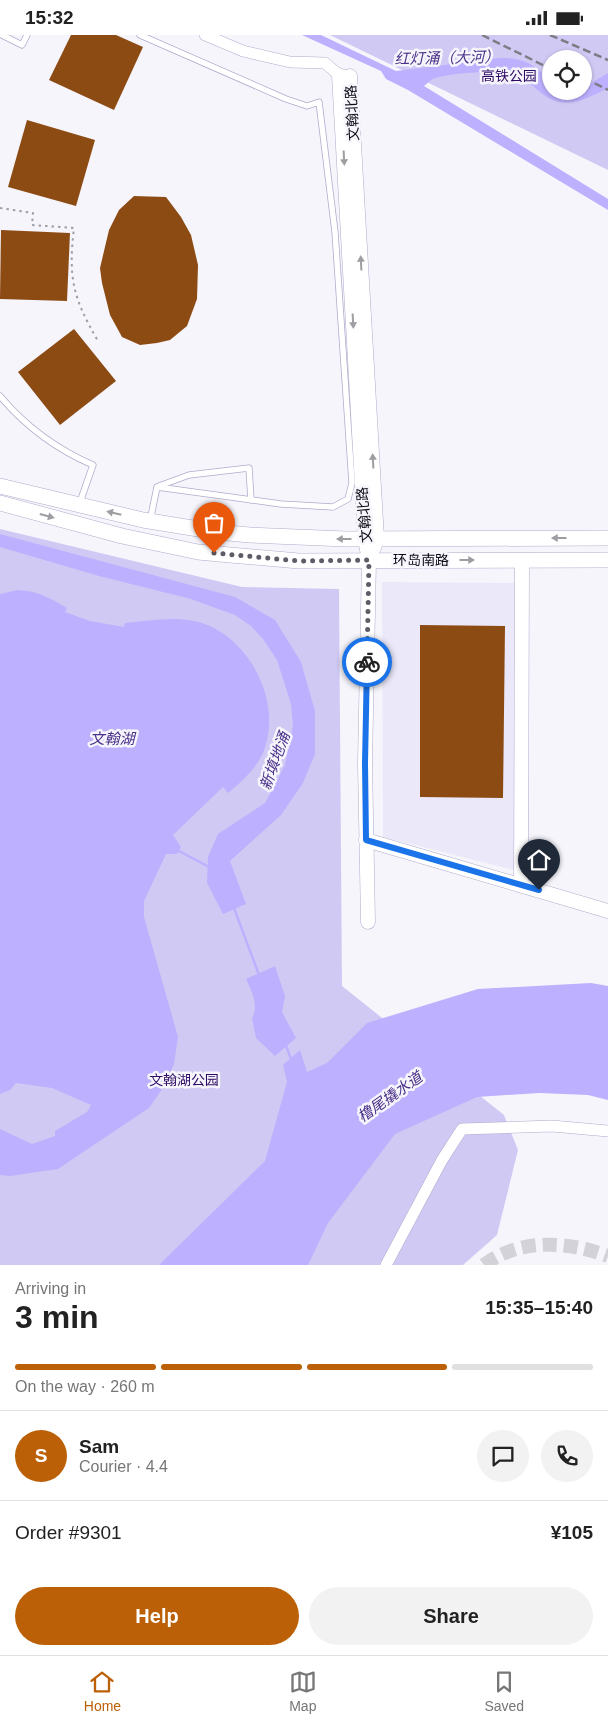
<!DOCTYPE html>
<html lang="en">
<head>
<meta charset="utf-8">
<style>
	body { margin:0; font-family:Arial,"Noto Sans SC",sans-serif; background:#f2f2f2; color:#222; height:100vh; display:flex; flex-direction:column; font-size:19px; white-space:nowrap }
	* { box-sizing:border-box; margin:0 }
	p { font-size:16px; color:#767676 }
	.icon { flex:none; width:28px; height:28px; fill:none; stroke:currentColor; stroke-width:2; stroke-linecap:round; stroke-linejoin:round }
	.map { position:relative; height:1230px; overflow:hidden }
	.side { display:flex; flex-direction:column; background:#fff; flex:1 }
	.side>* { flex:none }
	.buttons { position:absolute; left:542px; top:15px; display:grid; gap:10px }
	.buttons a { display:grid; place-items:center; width:50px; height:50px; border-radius:50%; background:#fff; box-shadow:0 1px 4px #0004; font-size:25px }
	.pin { position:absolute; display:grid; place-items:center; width:42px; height:42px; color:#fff; margin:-51px -21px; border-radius:50% 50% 50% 0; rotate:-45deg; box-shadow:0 0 5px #0007 }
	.pin .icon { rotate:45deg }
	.courier { position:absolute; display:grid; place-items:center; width:50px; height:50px; margin:-25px; border:4px solid #1a73e8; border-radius:50%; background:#fff; color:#222; box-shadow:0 1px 6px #0007 }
	.summary em { font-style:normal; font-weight:700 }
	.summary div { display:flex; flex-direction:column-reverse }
	.summary { display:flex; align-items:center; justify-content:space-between; height:85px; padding:0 15px }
	h1 { font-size:32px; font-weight:700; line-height:38px }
	.bar { display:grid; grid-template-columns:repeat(4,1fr); gap:8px 5px; align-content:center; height:60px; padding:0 15px }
	.bar i { height:6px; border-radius:4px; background:#e0e0e0 }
	.bar .selected { background:#bb6006 }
	.bar p { grid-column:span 4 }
	.line { display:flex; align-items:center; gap:12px; padding:0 15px; border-top:1px solid #e0e0e0 }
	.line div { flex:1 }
	.round { display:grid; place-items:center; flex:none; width:52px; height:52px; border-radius:26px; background:#f2f2f2 }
	.primary-button { display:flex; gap:10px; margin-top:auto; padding:10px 15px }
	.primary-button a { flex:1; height:58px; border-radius:30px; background:#bb6006; color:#fff; font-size:20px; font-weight:700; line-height:58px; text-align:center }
	.primary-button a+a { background:#f2f2f2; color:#222 }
	.status { display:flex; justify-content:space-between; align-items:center; height:35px; padding:0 25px; background:#fff; direction:ltr }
	.status svg { height:14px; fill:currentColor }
	.dock { display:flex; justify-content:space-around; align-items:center; height:70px; border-top:1px solid #e0e0e0; background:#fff; font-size:14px; color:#767676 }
	.dock a { display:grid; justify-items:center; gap:2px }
	.dock .selected { color:#bb6006 }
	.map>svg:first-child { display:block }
	.built { fill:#eae8f9 }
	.green { fill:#d0c9f4; fill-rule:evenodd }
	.water { fill:#bdb0fe }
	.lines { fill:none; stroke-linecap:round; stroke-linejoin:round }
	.stream { stroke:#bdb0fe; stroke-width:2.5 }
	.building { fill:#8d4b14 }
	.tertiary-tunnel { stroke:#d3d2d9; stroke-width:14; stroke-dasharray:14 7; stroke-linecap:butt }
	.service-casing { stroke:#b0abcb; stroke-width:7 }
	.minor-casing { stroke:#b0abcb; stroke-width:12 }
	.tertiary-casing { stroke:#b0abcb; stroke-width:15 }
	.secondary-casing { stroke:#b0abcb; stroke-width:16 }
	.path { stroke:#9f9da6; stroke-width:2; stroke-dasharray:2.5 4; stroke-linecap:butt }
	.service { stroke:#fff; stroke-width:5.5 }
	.minor { stroke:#fff; stroke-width:11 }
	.tertiary { stroke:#fff; stroke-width:14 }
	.secondary { stroke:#fff; stroke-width:15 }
	.rail { stroke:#7e7d86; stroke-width:2.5; stroke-dasharray:8 4; stroke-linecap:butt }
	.oneway { fill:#9e9da1 }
	.done { stroke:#5e5c66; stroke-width:5; stroke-dasharray:0 9 }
	.route { stroke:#1a73e8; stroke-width:6 }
	.labels { text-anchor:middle; stroke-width:5; stroke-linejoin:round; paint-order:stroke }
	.park-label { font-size:14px; fill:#2e0c66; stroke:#f6f5fc }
	.street-label { font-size:14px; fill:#0c0a15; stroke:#f6f5fc }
	.water-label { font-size:15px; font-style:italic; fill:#4a3189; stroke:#f6f5fc }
</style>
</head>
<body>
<div class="status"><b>15:32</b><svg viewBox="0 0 49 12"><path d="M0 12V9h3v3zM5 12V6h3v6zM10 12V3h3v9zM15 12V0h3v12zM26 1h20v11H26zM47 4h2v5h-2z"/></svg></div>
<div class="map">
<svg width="608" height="1230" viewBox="0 0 608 1230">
	<rect width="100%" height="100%" fill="#f6f5fc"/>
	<path class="built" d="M382,547L514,548V835L383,802Z"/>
	<g class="green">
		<path d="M330,0H608V135ZM551,24H584V56H551Z"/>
		<path d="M0,494L242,552L339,554L342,951L504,1080L518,1115L497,1200L463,1230H0Z"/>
	</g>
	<g class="water">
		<path d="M302,0H321L396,36L500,23C526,23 532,29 551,45V56H584V52L608,38V53C594,60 577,70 560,67C543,64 535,50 521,42C505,34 451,37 433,44C430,45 427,49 424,51L608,164V175L408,55L386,44L381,36Z"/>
		<path d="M0,499L235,562L275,585L301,627L315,676V719L303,748L281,780L230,826L246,869L223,879L207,848L208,822L218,799L265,768L285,730L293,691L291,669L277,625L263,604L251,591L235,580L191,564L99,541L0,512Z"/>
		<path d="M18,555C38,556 50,563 67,573L65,577L90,586L124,592L125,588C153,585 186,579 212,592C255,613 282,672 263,718C256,734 241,747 228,758L223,752L173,800L181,812L177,819H166L144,866V882L178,1002L174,1029L165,1050L149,1073L58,1134L10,1141L0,1140V1094L32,1109L55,1101V1096L87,1077L91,1070L52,1053L16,1048L10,1055L0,1059V559Z"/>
		<path d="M275,931L285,961L282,977L296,1003L275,1021L256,1003L252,983C259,970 252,957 246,944Z"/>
		<path d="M591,948L608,951V1065L588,1060L539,1058L477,1062L395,1099L328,1188L308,1230H159L265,1126L287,1047L283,1030L300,1015L307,1037L327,1028L367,988L478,954Z"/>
	</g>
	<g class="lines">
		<g class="stream">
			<path d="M179,816L209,832"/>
			<path d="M234,873L259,940"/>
			<path d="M285,1008L291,1024"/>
		</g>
	</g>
	<g class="building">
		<path d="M71,0H116L143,12L114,75L49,45Z"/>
		<path d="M27,85L95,105L76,171L8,152Z"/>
		<path d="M134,161L166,162L181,182L191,200L198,230L197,264L187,291L170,305L157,308L140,310L122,302L110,280L102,248L100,233L109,195L119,175Z"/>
		<path d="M1,195L70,198L67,266L0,264Z"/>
		<path d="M74,294L116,346L60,390L18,337Z"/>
		<path d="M420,590L505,591L503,763L420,762Z"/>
	</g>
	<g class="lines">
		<path class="tertiary-tunnel" d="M484,1230C520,1203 567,1206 608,1221"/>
		<g class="service-casing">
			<g id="service">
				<path d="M2,0L22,10L27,0"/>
				<path d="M140,0L286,64L307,71L319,67L335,197L352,448L348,464L333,472L281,469L157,452L150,486"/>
				<path d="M0,361C26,392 56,414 93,430L79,470"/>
				<path d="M159,451L189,440L249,433L251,465"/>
			</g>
		</g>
		<g class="minor-casing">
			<g id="minor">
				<path d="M205,0L243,16L290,27L325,28L339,40L348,41"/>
				<path d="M386,1230L442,1125L462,1094L552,1091L608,1096"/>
			</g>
		</g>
		<g class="tertiary-casing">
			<g id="tertiary">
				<path d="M339,40L365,504L369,525L365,728L368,887"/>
				<path d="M350,41L377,504L374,513"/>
				<path d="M366,805L608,876"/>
				<path d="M521,850L522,525"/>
			</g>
		</g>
		<g class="secondary-casing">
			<g id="secondary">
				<path d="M0,451L143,485L217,497L250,500L346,504L608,503"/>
				<path d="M0,468L122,501L198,517L230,520L299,526L608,525"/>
			</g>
		</g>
		<path class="path" d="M0,173L33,178L32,190L74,193C68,243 73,263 98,306"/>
		<use href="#service" class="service"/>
		<use href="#minor" class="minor"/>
		<use href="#tertiary" class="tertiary"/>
		<use href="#secondary" class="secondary"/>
		<g class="rail">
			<path d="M482,0L551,34"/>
			<path d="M550,0L608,25"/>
			<path d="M584,43L608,55"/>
		</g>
	</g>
	<defs><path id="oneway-solid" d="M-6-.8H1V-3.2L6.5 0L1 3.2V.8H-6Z" transform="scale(1.25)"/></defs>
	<g class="oneway">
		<use href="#oneway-solid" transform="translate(344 123) rotate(87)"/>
		<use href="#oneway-solid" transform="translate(361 228) rotate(-93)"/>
		<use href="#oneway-solid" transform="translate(353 286) rotate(87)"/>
		<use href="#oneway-solid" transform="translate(373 426) rotate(-93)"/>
		<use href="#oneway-solid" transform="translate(114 478) rotate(-167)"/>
		<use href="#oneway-solid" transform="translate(47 481) rotate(15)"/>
		<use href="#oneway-solid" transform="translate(559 503) rotate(180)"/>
		<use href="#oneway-solid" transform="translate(344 504) rotate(-180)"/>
		<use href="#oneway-solid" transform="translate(467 525)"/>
	</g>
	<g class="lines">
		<path class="done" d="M214,518L299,526L369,525L367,627"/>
		<path class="route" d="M367,627L365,728L366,805L539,855"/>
	</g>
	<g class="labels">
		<g class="park-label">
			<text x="509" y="46">高铁公园</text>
			<text x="184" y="1050">文翰湖公园</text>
		</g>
		<g class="street-label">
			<text transform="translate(352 78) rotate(-93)" y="5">文翰北路</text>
			<text transform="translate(364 480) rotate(-95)" y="5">文翰北路</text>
			<text x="421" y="530">环岛南路</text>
		</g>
		<g class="water-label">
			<text transform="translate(447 23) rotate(-1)" y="5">红灯涌（大河）</text>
			<text x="112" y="709">文翰湖</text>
			<text transform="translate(275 726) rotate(-70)" y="5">新填地涌</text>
			<text transform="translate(390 1062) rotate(-35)" y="5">橹尾撬水道</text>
		</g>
	</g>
</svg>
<div class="buttons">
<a><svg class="icon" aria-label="locate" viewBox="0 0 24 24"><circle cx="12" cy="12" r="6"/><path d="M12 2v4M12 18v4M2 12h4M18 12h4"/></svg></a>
</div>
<div class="pin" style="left:214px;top:518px;background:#ea580c"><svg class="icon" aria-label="bag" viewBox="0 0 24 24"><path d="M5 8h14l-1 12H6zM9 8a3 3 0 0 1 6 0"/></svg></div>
<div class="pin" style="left:539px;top:855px;background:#1f2937"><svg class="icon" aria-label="home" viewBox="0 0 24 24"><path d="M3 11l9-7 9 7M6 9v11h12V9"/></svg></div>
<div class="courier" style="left:367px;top:627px"><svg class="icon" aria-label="bike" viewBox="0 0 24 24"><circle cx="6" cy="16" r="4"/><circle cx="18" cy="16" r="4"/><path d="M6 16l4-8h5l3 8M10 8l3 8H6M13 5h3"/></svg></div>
</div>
<section class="side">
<div class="summary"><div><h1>3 min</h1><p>Arriving in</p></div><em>15:35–15:40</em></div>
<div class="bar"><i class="selected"></i><i class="selected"></i><i class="selected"></i><i></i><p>On the way · 260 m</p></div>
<div class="line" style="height:90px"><b class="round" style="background:#bb6006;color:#fff">S</b><div><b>Sam</b><p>Courier · 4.4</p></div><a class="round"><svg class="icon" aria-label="chat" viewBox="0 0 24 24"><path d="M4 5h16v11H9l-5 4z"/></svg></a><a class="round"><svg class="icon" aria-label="phone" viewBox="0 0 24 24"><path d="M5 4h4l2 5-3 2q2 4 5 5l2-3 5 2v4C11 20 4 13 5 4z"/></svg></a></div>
<div class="line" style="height:65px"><div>Order #9301</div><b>¥105</b></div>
<div class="primary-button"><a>Help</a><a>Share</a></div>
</section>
<nav class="dock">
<a class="selected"><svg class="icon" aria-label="home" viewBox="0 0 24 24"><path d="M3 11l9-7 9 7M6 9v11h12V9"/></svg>Home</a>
<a><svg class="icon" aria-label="map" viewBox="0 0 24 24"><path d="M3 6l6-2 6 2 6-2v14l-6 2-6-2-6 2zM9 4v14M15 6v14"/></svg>Map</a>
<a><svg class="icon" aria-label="saved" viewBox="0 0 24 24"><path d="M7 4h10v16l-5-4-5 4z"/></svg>Saved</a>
</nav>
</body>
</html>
